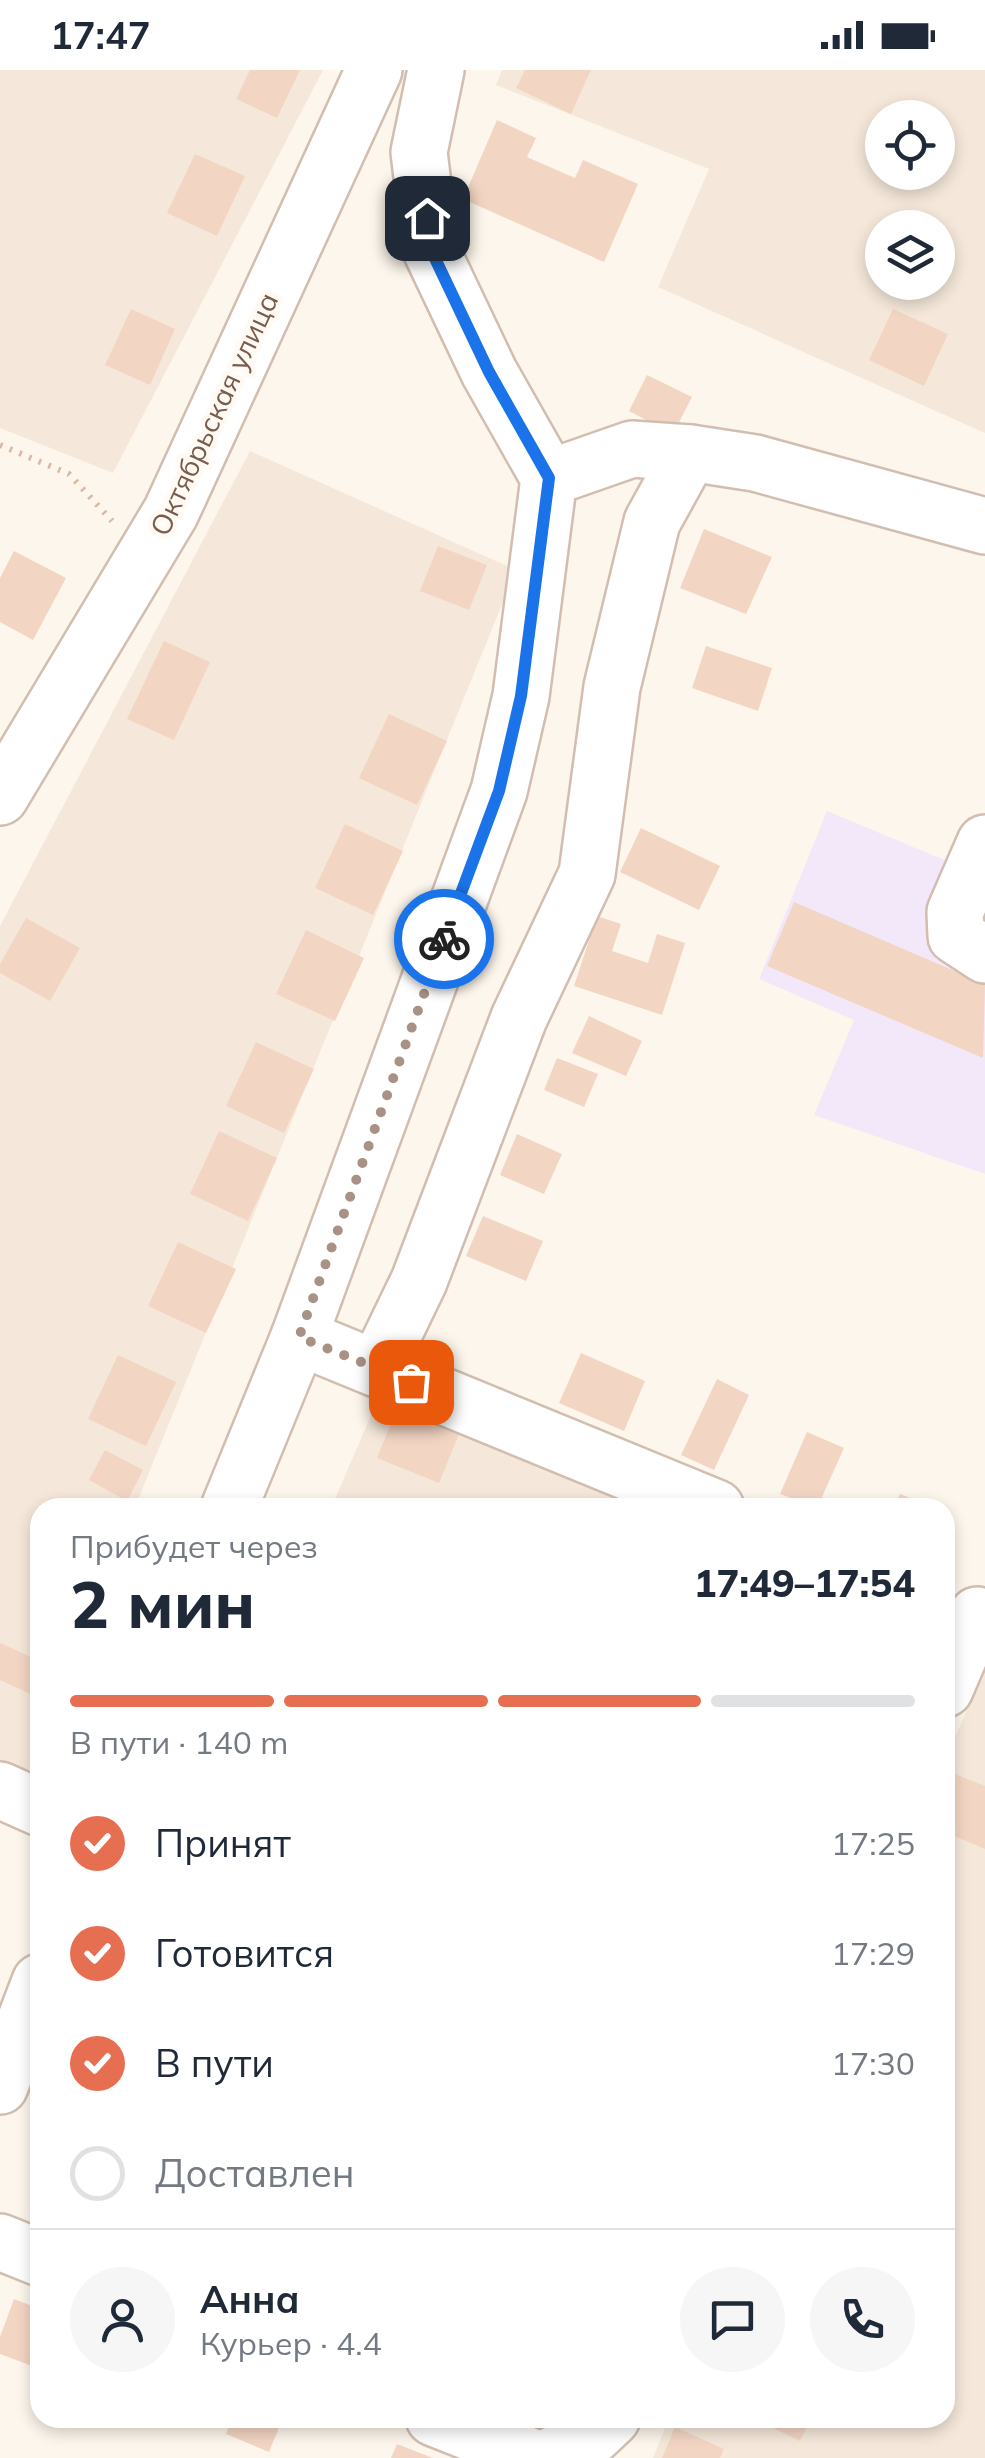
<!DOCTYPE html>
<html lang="ru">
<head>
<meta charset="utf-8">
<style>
	body { margin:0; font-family:Mulish,sans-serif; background:#f6f6f7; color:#1f2937; height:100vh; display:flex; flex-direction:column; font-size:38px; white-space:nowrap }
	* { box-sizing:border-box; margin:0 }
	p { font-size:32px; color:#747a83 }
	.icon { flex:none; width:55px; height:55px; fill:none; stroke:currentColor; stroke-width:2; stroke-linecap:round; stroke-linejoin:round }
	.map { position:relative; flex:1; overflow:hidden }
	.details { position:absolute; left:30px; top:1428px; width:925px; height:930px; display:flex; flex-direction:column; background:#fff; border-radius:30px; box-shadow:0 5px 15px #0003 }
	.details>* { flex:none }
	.buttons { position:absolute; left:865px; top:30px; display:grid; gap:20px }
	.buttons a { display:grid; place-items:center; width:90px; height:90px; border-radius:50%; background:#fff; box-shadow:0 5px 15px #0003; font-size:50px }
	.pin { position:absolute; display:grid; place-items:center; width:85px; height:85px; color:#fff; margin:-42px; border-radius:20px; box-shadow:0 5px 15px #0006 }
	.courier { position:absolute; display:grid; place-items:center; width:100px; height:100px; margin:-50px; border:8px solid #1a73e8; border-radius:50%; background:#fff; color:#222; box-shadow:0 2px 12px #0007 }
	.summary em { font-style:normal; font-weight:800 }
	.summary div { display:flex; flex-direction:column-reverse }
	.summary { display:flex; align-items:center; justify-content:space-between; height:170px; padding:0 40px }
	h1 { font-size:65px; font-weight:800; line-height:75px }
	.bar { display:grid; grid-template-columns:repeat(4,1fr); gap:15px 10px; align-content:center; height:120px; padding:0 40px }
	.bar i { height:12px; border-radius:8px; background:#e0e1e3 }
	.bar .on { background:#e76f51 }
	.bar p { grid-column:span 4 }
	.line { display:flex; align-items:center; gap:25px; padding:0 40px; border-top:2px solid #e0e1e3 }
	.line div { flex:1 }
	.round { display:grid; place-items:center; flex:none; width:105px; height:105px; border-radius:52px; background:#f6f6f7 }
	ol { padding:0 40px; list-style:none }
	li { display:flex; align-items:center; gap:30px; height:110px }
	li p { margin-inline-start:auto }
	li .icon { padding:10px; border-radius:50%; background:#e76f51; color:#fff; stroke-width:4 }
	li:last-child { color:#747a83 }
	li i { width:55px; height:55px; border:5px solid #e0e1e3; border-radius:50% }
	.status { display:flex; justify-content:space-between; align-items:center; height:70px; padding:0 50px; background:#fff; direction:ltr }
	.status svg { height:28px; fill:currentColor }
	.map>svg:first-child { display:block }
	.residential { fill:#f5e8da; fill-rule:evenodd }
	.education { fill:#f3e8fa }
	.building { fill:#f3d5c3 }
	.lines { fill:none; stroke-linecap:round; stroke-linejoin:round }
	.minor-casing { stroke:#d1beb0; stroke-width:60 }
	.path { stroke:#d9b8a5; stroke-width:6; stroke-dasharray:2.5 8; stroke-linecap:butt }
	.minor { stroke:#fff; stroke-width:55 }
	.done { stroke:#a89285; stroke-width:10; stroke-dasharray:0 18 }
	.route { stroke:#1a73e8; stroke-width:12 }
	.labels { text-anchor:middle; stroke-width:10; stroke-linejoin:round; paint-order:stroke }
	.street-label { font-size:28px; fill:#7a5c4d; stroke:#fffaf3 }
</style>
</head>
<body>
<div class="status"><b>17:47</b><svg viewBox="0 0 49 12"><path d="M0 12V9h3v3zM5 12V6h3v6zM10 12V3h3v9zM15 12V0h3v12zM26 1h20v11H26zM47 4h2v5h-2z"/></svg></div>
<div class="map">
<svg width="985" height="2388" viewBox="0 0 985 2388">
	<rect width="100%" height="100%" fill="#fdf6ec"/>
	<g class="residential">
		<path d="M0,0H323L113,403L0,358Z"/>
		<path d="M502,0H985V363L658,217L709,99L496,15ZM882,48H938V102H882ZM882,158H938V212H882Z"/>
		<path d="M250,381L516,500L135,1437L40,1438V1672L25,1708L0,1696V856Z"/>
		<path d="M379,1327L647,1438H331Z"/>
		<path d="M985,1599V2388H653L669,2348H945V1690Z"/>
	</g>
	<path class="education" d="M827,741L985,807V1104L814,1045L854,950L759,909Z"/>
	<g class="building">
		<path d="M250,0H300L277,48L236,29Z"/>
		<path d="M525,0H591L571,44L516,18Z"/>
		<path d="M497,50L536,68L527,87L575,108L583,90L638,114L604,192L463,129Z"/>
		<path d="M195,84L245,106L217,166L167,143Z"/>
		<path d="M131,239L175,259L150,315L105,295Z"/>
		<path d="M893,239L948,264L924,316L869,290Z"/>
		<path d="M647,305L692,327L673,364L629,341Z"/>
		<path d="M704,459L772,487L746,544L680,518Z"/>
		<path d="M438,476L487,495L469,540L420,521Z"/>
		<path d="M14,481L66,508L33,570L0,552V508Z"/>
		<path d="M164,571L210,592L174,670L127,649Z"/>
		<path d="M706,576L772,598L758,641L692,618Z"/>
		<path d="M389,644L447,671L417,735L359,708Z"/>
		<path d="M345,754L403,781L373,845L315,818Z"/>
		<path d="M641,758L720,796L699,840L620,802Z"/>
		<path d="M794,832L985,914L983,988L767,896Z"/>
		<path d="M597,846L621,854L612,881L648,893L657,864L685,873L662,945L574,916Z"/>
		<path d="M26,848L80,878L50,931L0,903V894Z"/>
		<path d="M306,860L364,888L335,951L276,924Z"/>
		<path d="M589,946L642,971L626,1006L572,983Z"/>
		<path d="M256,972L314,999L284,1063L226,1036Z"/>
		<path d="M557,988L598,1004L584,1037L544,1020Z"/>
		<path d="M219,1061L277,1088L248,1151L190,1124Z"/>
		<path d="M517,1064L562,1084L544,1124L500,1105Z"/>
		<path d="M483,1146L543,1171L526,1211L466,1186Z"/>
		<path d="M178,1172L236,1199L206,1263L148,1236Z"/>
		<path d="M581,1283L645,1311L624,1361L559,1333Z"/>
		<path d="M118,1285L176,1312L146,1376L88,1349Z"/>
		<path d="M717,1309L749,1325L714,1400L681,1385Z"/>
		<path d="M399,1333L461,1359L439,1413L377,1388Z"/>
		<path d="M807,1362L844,1378L817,1438L780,1424Z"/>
		<path d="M105,1380L143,1400L127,1431L89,1410Z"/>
		<path d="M900,1424L933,1437V1438H895Z"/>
		<path d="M0,1573L40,1591L35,1626L0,1610Z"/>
		<path d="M955,1704L985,1716V1779L945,1762V1728Z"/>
		<path d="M14,2229L40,2239V2299L0,2284V2267Z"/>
		<path d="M232,2348H283L269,2382L226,2364Z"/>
		<path d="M752,2348H811L800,2371Z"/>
		<path d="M675,2357L724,2379L720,2388H662Z"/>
		<path d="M397,2374L433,2388H391Z"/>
	</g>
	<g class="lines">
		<g class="minor-casing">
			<g id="minor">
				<path d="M549,408L632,379L690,383L755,393L985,456"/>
				<path d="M0,727L171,442L374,0"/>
				<path d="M985,773L955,842L956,866L985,885"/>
				<path d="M299,1267L716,1438"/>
				<path d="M377,1298L419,1211L519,948L587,804L612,617L652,452L690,383"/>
				<path d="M229,1438L299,1267L499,721L521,626L549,408L489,302L431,180L419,82L436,0"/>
				<path d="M945,1619L977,1545"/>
				<path d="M0,1720L40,1738"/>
				<path d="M0,2016L40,1912"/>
				<path d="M0,2172L40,2188"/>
				<path d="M434,2348L535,2388"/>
				<path d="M546,2388L594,2365L612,2348"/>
			</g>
		</g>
		<path class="path" d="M0,375L69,404L112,451"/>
		<use href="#minor" class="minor"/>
	</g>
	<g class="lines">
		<path class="done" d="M411,1312L299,1267L444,869"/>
		<path class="route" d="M427,148L431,180L489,302L549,408L521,626L499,721L444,869"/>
	</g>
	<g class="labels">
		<g class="street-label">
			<text transform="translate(214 344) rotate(-65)" y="10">Октябрьская улица</text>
		</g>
	</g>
</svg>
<div class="buttons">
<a><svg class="icon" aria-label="locate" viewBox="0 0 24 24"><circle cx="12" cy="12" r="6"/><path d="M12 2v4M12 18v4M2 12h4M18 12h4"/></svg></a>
<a><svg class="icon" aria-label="layers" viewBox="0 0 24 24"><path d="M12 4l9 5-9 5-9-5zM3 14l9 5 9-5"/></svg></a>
</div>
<div class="pin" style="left:411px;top:1312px;background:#ea580c"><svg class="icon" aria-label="bag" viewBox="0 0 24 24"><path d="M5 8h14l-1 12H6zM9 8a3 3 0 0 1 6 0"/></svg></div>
<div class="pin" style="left:427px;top:148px;background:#1f2937"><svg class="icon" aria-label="home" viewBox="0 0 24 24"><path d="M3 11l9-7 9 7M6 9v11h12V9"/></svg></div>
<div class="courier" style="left:444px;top:869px"><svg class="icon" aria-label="bike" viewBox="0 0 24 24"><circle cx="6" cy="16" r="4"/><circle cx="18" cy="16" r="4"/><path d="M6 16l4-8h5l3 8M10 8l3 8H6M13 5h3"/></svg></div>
<section class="details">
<div class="summary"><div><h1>2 мин</h1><p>Прибудет через</p></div><em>17:49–17:54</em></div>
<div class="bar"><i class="on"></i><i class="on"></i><i class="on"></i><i></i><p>В пути · 140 m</p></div>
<ol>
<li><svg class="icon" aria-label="check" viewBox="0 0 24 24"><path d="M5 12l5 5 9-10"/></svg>Принят<p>17:25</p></li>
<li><svg class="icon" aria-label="check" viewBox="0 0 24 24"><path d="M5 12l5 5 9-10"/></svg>Готовится<p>17:29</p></li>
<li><svg class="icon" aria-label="check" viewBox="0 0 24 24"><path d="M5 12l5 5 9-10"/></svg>В пути<p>17:30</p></li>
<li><i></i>Доставлен</li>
</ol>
<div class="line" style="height:180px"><a class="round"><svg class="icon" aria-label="person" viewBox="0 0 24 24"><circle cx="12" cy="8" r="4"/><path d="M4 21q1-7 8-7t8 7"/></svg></a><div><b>Анна</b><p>Курьер · 4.4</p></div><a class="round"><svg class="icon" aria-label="chat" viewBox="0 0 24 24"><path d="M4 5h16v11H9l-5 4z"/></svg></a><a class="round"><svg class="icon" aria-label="phone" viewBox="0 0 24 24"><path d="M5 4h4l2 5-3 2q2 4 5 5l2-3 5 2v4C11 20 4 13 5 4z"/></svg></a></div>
</section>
</div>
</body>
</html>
